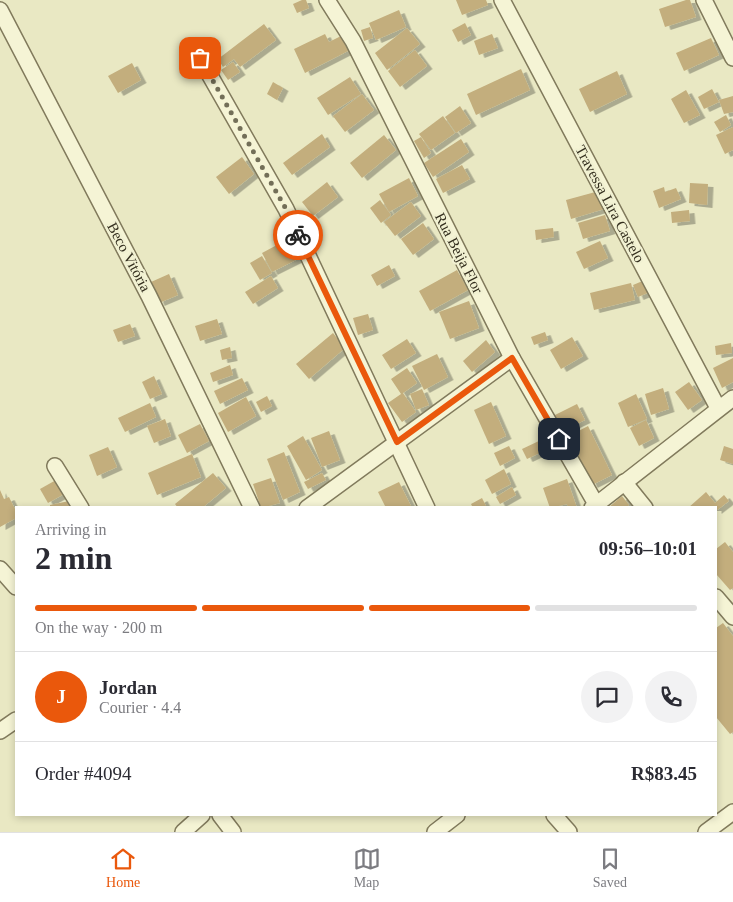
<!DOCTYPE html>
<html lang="en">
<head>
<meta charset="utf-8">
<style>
	body { margin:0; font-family:Georgia,serif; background:#f2f2f3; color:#2b2b33; height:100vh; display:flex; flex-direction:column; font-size:19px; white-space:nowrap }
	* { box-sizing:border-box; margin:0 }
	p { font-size:16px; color:#7c7c81 }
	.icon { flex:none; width:28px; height:28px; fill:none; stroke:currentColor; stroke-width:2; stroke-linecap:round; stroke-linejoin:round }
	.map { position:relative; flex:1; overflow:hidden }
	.details { position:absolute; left:15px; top:506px; width:702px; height:310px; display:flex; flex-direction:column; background:#fff; border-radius:0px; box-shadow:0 2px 8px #0003 }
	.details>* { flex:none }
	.pin { position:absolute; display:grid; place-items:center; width:42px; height:42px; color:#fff; margin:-21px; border-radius:10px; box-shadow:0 2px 8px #0006 }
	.courier { position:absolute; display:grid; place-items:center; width:50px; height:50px; margin:-25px; border:4px solid #ea580c; border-radius:50%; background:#fff; color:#222; box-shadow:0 1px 6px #0007 }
	.summary em { font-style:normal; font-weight:600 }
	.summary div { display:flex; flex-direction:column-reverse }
	.summary { display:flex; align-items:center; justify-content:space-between; height:85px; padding:0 20px }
	h1 { font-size:32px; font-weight:600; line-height:38px }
	.bar { display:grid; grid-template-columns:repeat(4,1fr); gap:8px 5px; align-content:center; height:60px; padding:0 20px }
	.bar i { height:6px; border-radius:4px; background:#e1e1e2 }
	.bar .active { background:#ea580c }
	.bar p { grid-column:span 4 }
	.line { display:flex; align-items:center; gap:12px; padding:0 20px; border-top:1px solid #e1e1e2 }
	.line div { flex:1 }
	.round { display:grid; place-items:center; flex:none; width:52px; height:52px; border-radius:26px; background:#f2f2f3 }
	.menu { display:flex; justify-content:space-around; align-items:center; height:70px; border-top:1px solid #e1e1e2; background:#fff; font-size:14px; color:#7c7c81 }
	.menu a { display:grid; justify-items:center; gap:2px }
	.menu .active { color:#ea580c }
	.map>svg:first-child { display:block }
	.building { fill:#c3ae7d; filter:url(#shadow) }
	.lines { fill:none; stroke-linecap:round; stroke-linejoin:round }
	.minor-casing { stroke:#817a5c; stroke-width:18 }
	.minor { stroke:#f5f4d5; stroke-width:15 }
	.done { stroke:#736f58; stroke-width:5; stroke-dasharray:0 9 }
	.route { stroke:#ea580c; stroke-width:6 }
	.labels { text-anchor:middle; stroke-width:4.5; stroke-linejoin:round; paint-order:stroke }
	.street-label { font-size:15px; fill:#332e1e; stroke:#f1f1d2 }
</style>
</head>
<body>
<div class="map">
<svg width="733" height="832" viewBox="0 0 733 832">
	<defs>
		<filter id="shadow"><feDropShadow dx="5.5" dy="3" stdDeviation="0" flood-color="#0004"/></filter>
	</defs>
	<rect width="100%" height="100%" fill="#e9e8c3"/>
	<g class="building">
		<path d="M302,0H306L309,8L297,13L293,4Z"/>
		<path d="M456,0H486L488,5L462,15Z"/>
		<path d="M686,0H690L696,17L665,27L659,9Z"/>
		<path d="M399,10L406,27L376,40L369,23Z"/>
		<path d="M465,23L471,35L458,42L452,30Z"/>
		<path d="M264,24L276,40L240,67L234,59L223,67L218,59Z"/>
		<path d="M370,27L373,38L364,41L361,30Z"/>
		<path d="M407,28L420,44L387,70L375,53Z"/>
		<path d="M325,34L329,42L341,36L348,51L305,73L294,49Z"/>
		<path d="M492,34L498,48L479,55L474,41Z"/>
		<path d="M711,38L719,55L684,71L676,53Z"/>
		<path d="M415,50L427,66L400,87L388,71Z"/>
		<path d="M233,62L240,72L228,80L221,70Z"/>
		<path d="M132,63L141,80L118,93L108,76Z"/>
		<path d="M521,69L530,90L476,115L467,94Z"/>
		<path d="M617,71L627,94L590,112L579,89Z"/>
		<path d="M350,77L361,94L328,115L317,98Z"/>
		<path d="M273,82L283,88L277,100L267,94Z"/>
		<path d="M712,89L719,102L704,109L698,97Z"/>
		<path d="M686,90L700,115L684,123L671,99Z"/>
		<path d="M362,94L374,110L345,132L333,116Z"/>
		<path d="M733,96V112L724,114L719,100Z"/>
		<path d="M460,106L471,123L456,133L445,117Z"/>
		<path d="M726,115L731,125L720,132L714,122Z"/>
		<path d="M443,116L455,133L431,150L419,134Z"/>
		<path d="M733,127V150L725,154L716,135Z"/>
		<path d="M322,134L330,147L292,175L283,163Z"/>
		<path d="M384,135L396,150L362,178L350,163Z"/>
		<path d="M421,137L431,153L424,158L414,141Z"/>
		<path d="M461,139L469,152L433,177L424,163Z"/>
		<path d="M242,157L254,174L229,194L216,177Z"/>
		<path d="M462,165L470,179L443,193L436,179Z"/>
		<path d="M409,178L418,196L389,212L379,194Z"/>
		<path d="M327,182L338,197L313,216L302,202Z"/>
		<path d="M690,183L708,184L707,205L689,203Z"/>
		<path d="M664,187L665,192L676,188L681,199L659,208L653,191Z"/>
		<path d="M599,191L604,209L571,219L566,200Z"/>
		<path d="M380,200L391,215L381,223L370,208Z"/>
		<path d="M411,202L421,216L395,236L384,222Z"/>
		<path d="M689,210L690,221L672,223L671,212Z"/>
		<path d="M605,215L610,231L583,239L578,223Z"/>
		<path d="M423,223L434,239L413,255L401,239Z"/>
		<path d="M553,228L554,237L536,240L535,230Z"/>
		<path d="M290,238L300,258L272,272L262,253Z"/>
		<path d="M600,241L608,258L584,269L576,252Z"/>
		<path d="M262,256L272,273L260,280L250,263Z"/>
		<path d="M389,265L395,276L377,286L371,275Z"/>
		<path d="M457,270L468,290L430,311L419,291Z"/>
		<path d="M169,274L178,295L159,303L151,282Z"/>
		<path d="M271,276L278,288L253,304L245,292Z"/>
		<path d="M645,280L650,292L638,297L633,285Z"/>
		<path d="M631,283L635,300L594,310L590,293Z"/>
		<path d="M469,301L479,328L450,339L439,312Z"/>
		<path d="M368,314L373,330L358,335L353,318Z"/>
		<path d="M217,319L222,334L200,341L195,326Z"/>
		<path d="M130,324L135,336L118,342L113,330Z"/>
		<path d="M545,332L548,340L534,345L531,337Z"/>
		<path d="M333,333L345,348L309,379L296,364Z"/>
		<path d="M572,337L583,356L561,369L550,350Z"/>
		<path d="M407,339L416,353L391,369L382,355Z"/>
		<path d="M486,340L495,352L472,372L463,361Z"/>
		<path d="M731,343L732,353L716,355L715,346Z"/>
		<path d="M230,347L232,358L222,360L220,350Z"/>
		<path d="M437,354L448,377L424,390L412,366Z"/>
		<path d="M733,358V382L722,388L713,368Z"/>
		<path d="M230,365L233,375L213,382L210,373Z"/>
		<path d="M407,368L417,383L403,393L416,412L402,422L388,403L401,394L391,379Z"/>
		<path d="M154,376L162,394L150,399L142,382Z"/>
		<path d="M242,378L248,390L220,404L214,391Z"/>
		<path d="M689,382L702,400L688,410L675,392Z"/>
		<path d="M663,388L669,409L651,415L645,394Z"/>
		<path d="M422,389L429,405L416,410L410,394Z"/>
		<path d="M636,394L647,419L628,427L618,403Z"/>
		<path d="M267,396L272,406L261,412L256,402Z"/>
		<path d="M246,397L256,416L228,432L218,413Z"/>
		<path d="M491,402L506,436L489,444L474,410Z"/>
		<path d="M150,403L156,417L125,432L118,418Z"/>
		<path d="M577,404L585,420L562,431L555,415Z"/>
		<path d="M165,419L171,436L154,443L147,426Z"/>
		<path d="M646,420L654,438L639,446L630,428Z"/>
		<path d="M200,424L209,441L187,453L178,435Z"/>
		<path d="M588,426L612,475L592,485L569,436Z"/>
		<path d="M329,431L340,460L322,467L311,438Z"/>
		<path d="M303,436L322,470L306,480L287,446Z"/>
		<path d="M541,440L546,450L527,459L522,449Z"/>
		<path d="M509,446L515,458L500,466L494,453Z"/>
		<path d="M724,446L733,449V464L720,460Z"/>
		<path d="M108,447L117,467L97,476L89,455Z"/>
		<path d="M284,452L300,492L283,500L267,459Z"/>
		<path d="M192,454L201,477L157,495L148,473Z"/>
		<path d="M504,469L511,484L492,494L485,480Z"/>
		<path d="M213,473L226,488L202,508H178L175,504Z"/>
		<path d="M322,473L326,480L308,489L304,482Z"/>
		<path d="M271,478L280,503L261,508L253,484Z"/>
		<path d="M567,479L577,508H568L567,504L550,508L543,488Z"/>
		<path d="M56,480L64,494L48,503L40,489Z"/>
		<path d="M399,482L412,508H386L378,492Z"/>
		<path d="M512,487L516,495L500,504L496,497Z"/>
		<path d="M0,490L4,499L9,497L16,511V518L0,527Z"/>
		<path d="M706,492L715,503L724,495L729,501L716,511V508H688Z"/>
		<path d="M622,496L629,505L626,508H608Z"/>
		<path d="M482,498L487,508H473L471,504Z"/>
		<path d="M69,501L71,508H50V505Z"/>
		<path d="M725,542L733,552V588L730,590L716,574V549Z"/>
		<path d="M723,623L733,636V732L730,734L716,717V628Z"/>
	</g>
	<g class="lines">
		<g class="minor-casing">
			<g id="minor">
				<path d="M327,0L353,41L512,358L596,504"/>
				<path d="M502,0L718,408"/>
				<path d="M704,0L733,58"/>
				<path d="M0,10L149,296L252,508"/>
				<path d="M200,58L286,209L427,508"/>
				<path d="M55,466L81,508"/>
				<path d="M624,482L645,508"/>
				<path d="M307,508L512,358"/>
				<path d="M592,508L733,398"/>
				<path d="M0,569L16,587"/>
				<path d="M716,597L733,617"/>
				<path d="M0,731L16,720"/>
				<path d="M220,815L233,832"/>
				<path d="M554,815L569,832"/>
				<path d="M183,832L202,815"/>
				<path d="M435,832L457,815"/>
				<path d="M706,832L733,812"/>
			</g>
		</g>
		<use href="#minor" class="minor"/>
	</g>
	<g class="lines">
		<path class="done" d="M200,58L286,209L298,235"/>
		<path class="route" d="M298,235L397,442L512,358L559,439"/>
	</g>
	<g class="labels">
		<g class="street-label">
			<text transform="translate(610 204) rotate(62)" y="5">Travessa Lira Castelo</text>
			<text transform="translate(459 253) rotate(63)" y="5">Rua Beija Flor</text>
			<text transform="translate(129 257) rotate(62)" y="5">Beco Vitória</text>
		</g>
	</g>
</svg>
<div class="pin" style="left:200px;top:58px;background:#ea580c"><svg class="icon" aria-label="bag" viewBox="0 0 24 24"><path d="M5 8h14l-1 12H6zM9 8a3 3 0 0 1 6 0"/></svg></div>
<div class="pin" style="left:559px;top:439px;background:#1f2937"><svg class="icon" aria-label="home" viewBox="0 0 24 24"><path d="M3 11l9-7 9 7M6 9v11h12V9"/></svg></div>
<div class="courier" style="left:298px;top:235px"><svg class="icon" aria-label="bike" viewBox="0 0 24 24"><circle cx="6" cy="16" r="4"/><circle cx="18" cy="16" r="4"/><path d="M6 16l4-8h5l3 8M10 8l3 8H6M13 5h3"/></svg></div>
<section class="details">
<div class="summary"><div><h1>2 min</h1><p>Arriving in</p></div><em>09:56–10:01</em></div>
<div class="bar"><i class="active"></i><i class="active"></i><i class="active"></i><i></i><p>On the way · 200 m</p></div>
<div class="line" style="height:90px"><b class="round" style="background:#ea580c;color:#fff">J</b><div><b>Jordan</b><p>Courier · 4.4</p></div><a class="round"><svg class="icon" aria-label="chat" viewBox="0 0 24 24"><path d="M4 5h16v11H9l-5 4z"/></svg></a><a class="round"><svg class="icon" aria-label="phone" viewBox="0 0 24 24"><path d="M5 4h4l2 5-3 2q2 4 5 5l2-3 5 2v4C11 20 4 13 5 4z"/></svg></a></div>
<div class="line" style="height:65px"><div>Order #4094</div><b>R$83.45</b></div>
</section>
</div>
<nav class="menu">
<a class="active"><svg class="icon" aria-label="home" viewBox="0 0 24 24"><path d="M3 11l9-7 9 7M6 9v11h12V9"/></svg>Home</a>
<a><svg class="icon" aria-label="map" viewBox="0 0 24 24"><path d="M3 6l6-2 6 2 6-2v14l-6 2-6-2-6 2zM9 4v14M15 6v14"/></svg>Map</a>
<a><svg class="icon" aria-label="saved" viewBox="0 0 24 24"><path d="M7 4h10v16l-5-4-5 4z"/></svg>Saved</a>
</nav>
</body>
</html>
